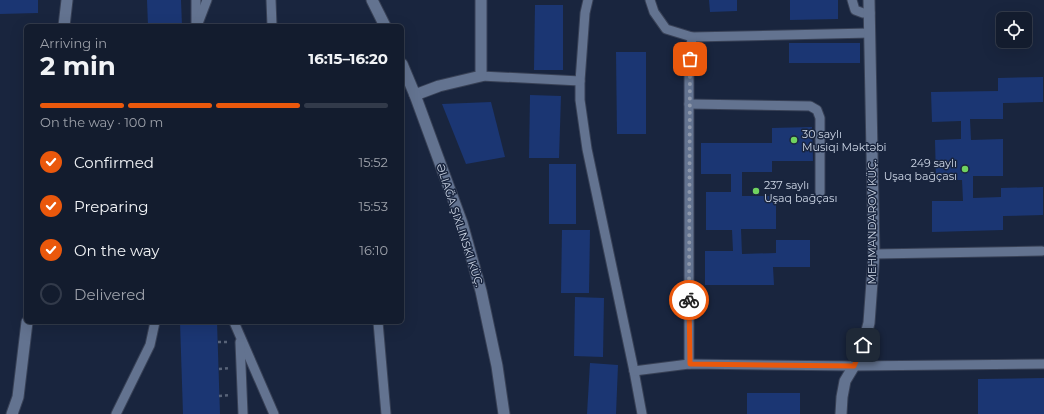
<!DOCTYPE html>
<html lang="en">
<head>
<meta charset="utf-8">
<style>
	body { margin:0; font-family:Montserrat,sans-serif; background:#1c2536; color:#f1f3f6; height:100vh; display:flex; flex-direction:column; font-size:15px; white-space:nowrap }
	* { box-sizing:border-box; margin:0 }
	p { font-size:13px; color:#9da1aa }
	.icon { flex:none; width:22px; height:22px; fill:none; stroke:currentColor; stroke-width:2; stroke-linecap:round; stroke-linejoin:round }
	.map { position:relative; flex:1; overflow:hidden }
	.drawer { position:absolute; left:24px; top:24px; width:380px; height:300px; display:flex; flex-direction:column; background:#131c2e; border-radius:6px; box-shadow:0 4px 16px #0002,0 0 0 1px #323a4a }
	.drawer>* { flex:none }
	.controls { position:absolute; left:996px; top:12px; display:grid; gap:8px }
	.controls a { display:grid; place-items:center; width:36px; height:36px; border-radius:6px; background:#131c2e; box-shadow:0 4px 16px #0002,0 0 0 1px #323a4a; font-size:20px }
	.pin { position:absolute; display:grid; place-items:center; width:34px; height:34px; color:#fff; margin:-17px; border-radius:8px; box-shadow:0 2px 6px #0006 }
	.courier { position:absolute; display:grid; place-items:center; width:40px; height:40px; margin:-20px; border:3px solid #ea580c; border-radius:50%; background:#fff; color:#222; box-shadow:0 1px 5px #0007 }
	.summary em { font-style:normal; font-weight:700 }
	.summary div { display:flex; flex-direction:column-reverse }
	.summary { display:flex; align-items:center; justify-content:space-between; height:68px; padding:0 16px }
	h1 { font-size:26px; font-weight:700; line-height:30px }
	.bar { display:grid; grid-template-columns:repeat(4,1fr); gap:6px 4px; align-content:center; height:48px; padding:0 16px }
	.bar i { height:5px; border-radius:3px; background:#323a4a }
	.bar .selected { background:#ea580c }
	.bar p { grid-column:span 4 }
	ol { padding:0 16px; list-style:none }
	li { display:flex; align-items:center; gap:12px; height:44px }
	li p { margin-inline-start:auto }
	li .icon { padding:4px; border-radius:50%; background:#ea580c; color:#fff; stroke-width:4 }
	li:last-child { color:#9da1aa }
	li i { width:22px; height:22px; border:2px solid #323a4a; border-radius:50% }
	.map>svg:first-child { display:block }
	.building { fill:#1b3673 }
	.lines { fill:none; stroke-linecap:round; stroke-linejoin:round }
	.service-casing { stroke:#384156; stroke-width:11 }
	.minor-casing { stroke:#384156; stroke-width:13 }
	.tertiary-casing { stroke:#384156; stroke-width:13 }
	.secondary-casing { stroke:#384156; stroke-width:13 }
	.path { stroke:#586378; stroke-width:2.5; stroke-dasharray:3 3; stroke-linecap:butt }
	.service { stroke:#637390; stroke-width:9 }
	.minor { stroke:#637390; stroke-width:11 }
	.tertiary { stroke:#637390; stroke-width:11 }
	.secondary { stroke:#637390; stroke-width:11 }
	.done { stroke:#8e98ab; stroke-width:4; stroke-dasharray:0 7.2 }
	.route { stroke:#ea580c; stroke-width:5 }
	.poi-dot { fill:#70d35f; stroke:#19253e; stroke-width:1.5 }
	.labels { text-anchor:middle; stroke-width:3; stroke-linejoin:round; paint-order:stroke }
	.poi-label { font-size:11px; fill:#cdd6e6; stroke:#19253e; text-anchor:start }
	.street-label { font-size:11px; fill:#cdd6e6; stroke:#19253e }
</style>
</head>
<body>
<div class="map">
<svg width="1044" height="414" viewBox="0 0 1044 414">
	<rect width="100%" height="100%" fill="#19253e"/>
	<g class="building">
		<path d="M0,0H38V13L0,14Z"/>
		<path d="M147,0H181L182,26H148Z"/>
		<path d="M709,0H737V11L710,12Z"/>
		<path d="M790,0H838V19L790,20Z"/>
		<path d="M535,5H563V70H534Z"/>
		<rect x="789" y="43" width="71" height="20"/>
		<path d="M616,52H646V134H617Z"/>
		<path d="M1043,77V102L1003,103V119H970L971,140L1003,139V176H973V198L1001,197V188L1043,187V215L1003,216V230L932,232V201H963L962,180H936L935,140L961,139V121L932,122L931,92L998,91V78Z"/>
		<path d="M530,95L561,96L559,158H529Z"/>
		<path d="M491,102L505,157L466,164L442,104Z"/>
		<path d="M812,127L813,161H772V172H742V196H776V229H741L742,254L776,253V240H810V267H773L774,285H705V251H733L732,230H706V192H731V174H701V143H772V128Z"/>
		<rect x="549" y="164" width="27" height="60"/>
		<path d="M562,230H590L589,293H561Z"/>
		<path d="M575,297L604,298L603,357L574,356Z"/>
		<path d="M180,322H217L220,414H183Z"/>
		<path d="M590,363L618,365L616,414H587Z"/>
		<path d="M1044,378V414H978V379Z"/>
		<rect x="747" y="393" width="53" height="21"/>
	</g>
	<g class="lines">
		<g class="service-casing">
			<g id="service">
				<path d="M196,0V23"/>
				<path d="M271,0L272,26"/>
				<path d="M588,0L585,13L580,81V100L587,149L634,371L642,414"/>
				<path d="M650,0L654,12L666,29L692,37L870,33"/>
				<path d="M852,0L855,10L863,13H870"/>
				<path d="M197,26L207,0"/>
				<path d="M481,76L580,81"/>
				<path d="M689,104L810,106L817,110L820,118V193"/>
				<path d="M874,254L1042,251"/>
				<path d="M234,322L274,414"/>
				<path d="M378,322L386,414"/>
				<path d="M240,342L243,414"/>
				<path d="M689,364V70L692,37"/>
				<path d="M634,371L689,364L854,366L1044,364"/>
				<path d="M116,414L150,345L155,322"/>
			</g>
		</g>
		<g class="minor-casing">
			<g id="minor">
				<path d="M415,95L439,86L481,76V0"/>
				<path d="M841,414L842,397L845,381L854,366L863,345L869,323L874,254L869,0"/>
			</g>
		</g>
		<g class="tertiary-casing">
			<g id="tertiary">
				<path d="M64,26L67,0"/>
				<path d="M12,414L18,397L27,322"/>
			</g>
		</g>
		<g class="secondary-casing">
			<g id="secondary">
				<path d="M372,0L385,26"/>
				<path d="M402,64L415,95L462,223L481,291L497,366L504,414"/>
			</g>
		</g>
		<g class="path">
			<path d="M218,342H227"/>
			<path d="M219,369L230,368"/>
			<path d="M219,396L231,395"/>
		</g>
		<use href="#service" class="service"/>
		<use href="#minor" class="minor"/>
		<use href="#tertiary" class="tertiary"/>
		<use href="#secondary" class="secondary"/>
	</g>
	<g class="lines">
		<path class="done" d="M689,300L690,59"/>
		<path class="route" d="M689,300L690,364L854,366L863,345"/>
	</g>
	<g class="poi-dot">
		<circle cx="794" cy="140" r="4"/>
		<circle cx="965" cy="169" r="4"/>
		<circle cx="756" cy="191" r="4"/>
	</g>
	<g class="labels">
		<g class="poi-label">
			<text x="802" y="138">30 saylı<tspan x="802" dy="13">Musiqi Məktəbi</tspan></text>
			<text x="957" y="167" text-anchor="end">249 saylı<tspan x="957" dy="13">Uşaq bağçası</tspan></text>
			<text x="764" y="189">237 saylı<tspan x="764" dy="13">Uşaq bağçası</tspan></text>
		</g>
		<g class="street-label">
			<text transform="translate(872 222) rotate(-90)" y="4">MEHMANDAROV KÜÇ.</text>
			<text transform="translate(460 225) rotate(72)" y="4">ƏLIAĞA ŞIXLINSKI KÜÇ.</text>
		</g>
	</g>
</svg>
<div class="controls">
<a><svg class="icon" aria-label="locate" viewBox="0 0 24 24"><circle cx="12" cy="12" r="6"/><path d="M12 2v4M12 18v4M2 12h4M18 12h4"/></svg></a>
</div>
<div class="pin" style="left:690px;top:59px;background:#ea580c"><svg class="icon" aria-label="bag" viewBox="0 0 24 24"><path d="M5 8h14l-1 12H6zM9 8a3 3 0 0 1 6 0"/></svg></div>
<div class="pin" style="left:863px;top:345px;background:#1f2937"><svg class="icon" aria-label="home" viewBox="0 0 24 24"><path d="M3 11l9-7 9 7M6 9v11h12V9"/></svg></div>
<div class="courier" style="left:689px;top:300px"><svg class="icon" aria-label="bike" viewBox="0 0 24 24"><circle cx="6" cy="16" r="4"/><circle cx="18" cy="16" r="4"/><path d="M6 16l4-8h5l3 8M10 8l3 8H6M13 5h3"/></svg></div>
<section class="drawer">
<div class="summary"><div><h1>2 min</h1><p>Arriving in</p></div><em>16:15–16:20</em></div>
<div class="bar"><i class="selected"></i><i class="selected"></i><i class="selected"></i><i></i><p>On the way · 100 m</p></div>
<ol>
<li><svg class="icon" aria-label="check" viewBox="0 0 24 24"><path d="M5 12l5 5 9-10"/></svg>Confirmed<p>15:52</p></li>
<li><svg class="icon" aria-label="check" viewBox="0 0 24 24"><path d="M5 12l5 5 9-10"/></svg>Preparing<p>15:53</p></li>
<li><svg class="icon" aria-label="check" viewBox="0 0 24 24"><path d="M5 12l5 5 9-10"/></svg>On the way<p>16:10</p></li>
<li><i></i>Delivered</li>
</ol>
</section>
</div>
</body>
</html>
